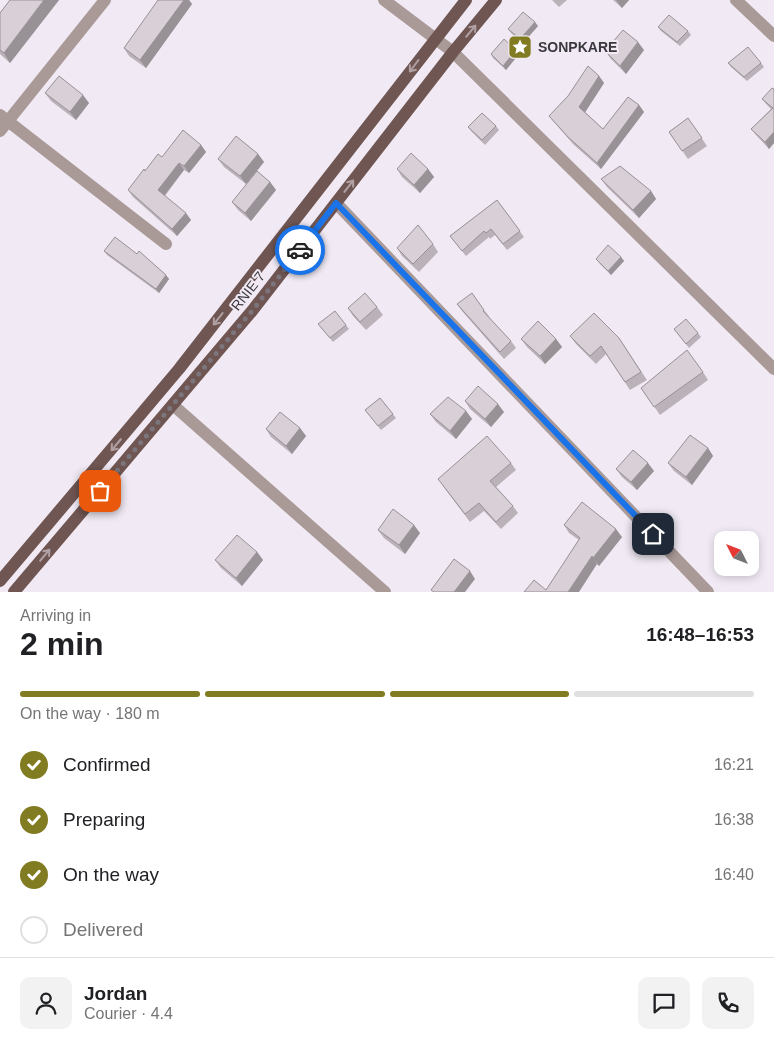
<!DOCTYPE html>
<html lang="en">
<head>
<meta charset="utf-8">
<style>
	body { margin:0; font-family:Helvetica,sans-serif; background:#f2f2f2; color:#202124; height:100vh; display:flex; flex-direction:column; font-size:19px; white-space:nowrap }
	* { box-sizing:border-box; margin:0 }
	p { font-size:16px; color:#757577 }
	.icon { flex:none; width:28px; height:28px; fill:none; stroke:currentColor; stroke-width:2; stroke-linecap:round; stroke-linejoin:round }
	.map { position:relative; height:592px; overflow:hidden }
	.details { display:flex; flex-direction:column; background:#fff; flex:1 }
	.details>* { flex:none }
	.needle { width:32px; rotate:312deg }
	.fabs { position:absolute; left:714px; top:531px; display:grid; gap:10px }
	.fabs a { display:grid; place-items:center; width:45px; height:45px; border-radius:10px; background:#fff; box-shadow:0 2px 8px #0003; font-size:25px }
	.pin { position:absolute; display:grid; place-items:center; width:42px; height:42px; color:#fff; margin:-21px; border-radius:10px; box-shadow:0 2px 8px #0006 }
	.courier { position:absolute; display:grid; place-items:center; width:50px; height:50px; margin:-25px; border:4px solid #1a73e8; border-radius:50%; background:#fff; color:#222; box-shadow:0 1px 6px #0007 }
	.headline em { font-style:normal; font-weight:600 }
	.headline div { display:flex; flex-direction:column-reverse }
	.headline { display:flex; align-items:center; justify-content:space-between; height:85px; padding:0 20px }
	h1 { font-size:32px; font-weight:600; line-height:38px }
	.bar { display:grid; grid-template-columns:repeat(4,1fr); gap:8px 5px; align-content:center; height:60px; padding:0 20px }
	.bar i { height:6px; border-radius:4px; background:#e0e0e0 }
	.bar .on { background:#817b21 }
	.bar p { grid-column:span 4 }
	.line { display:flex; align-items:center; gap:12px; padding:0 20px; border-top:1px solid #e0e0e0 }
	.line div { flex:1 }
	.round { display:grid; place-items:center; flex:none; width:52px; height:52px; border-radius:10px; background:#f2f2f2 }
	ol { padding:0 20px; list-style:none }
	li { display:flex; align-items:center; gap:15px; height:55px }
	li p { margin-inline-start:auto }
	li .icon { padding:5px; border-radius:50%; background:#817b21; color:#fff; stroke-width:4 }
	li:last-child { color:#757577 }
	li i { width:28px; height:28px; border:2px solid #e0e0e0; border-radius:50% }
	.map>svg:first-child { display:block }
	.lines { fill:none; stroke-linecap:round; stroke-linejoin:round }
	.street { stroke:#a99a97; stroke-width:12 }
	.primary { stroke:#705652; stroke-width:12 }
	.wall { fill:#bbb2b9 }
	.shaded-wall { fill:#989196 }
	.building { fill:#d9cfd7; stroke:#989196 }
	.oneway { stroke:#b0a0a4 }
	.done { stroke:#7b767d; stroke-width:5; stroke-dasharray:0 9 }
	.route { stroke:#1a73e8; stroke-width:6 }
	.labels { text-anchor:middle; stroke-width:4; stroke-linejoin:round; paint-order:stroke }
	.poi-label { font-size:14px; font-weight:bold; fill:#3b383d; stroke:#f1eaf5; text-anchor:start }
	.street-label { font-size:14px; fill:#3b383d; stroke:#f1eaf5 }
</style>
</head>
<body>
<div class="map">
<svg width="774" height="592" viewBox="0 0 774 592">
	<rect width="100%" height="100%" fill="#f1eaf5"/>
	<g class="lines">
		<g class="street">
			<path d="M384,0L453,52L774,369"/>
			<path d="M736,0L774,36"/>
			<path d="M0,115L166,244"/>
			<path d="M0,131L105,0"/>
			<path d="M336,203L708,592"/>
			<path d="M173,405L385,592"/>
		</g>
		<g class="primary">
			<path d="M0,581L179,369L466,0"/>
			<path d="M14,592L252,311L453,52L496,0"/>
		</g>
	</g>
	<g class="wall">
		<path d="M10,0H59L10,63L0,54V13Z"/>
		<path d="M157,0H189L192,4L146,68L129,56L124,48L158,1Z"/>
		<path d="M552,0H567L559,7Z"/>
		<path d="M613,0H629L622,8Z"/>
		<path d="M538,26L523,43L511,33L508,29Z"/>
		<path d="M658,27L688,31L691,35L680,46L661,31Z"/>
		<path d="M516,50L519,54L506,70L493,58L491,54Z"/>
		<path d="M644,50L626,74L611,59L605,51Z"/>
		<path d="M728,63H761L764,67L747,81L731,67Z"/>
		<path d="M599,76L604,83L585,112L603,129L639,105L644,112L601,169L573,144L554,122L549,116Z"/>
		<path d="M774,89V143L769,149L756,135L751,129L771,109L767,105L762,99Z"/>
		<path d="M45,93L89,103L76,120L51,101Z"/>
		<path d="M688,118L707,146L688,159L669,132Z"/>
		<path d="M496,126L499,130L485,145L471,131L468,127Z"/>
		<path d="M201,145L206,152L189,173L184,170L165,196L191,220L177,236L133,197L128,190L145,171L162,157Z"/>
		<path d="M258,154L264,162L246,184L224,167L218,159Z"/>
		<path d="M397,169H428L434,177L420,193L402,177Z"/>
		<path d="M601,179L651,191L656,199L639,218L607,187Z"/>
		<path d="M270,182L276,190L251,221L238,210L232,202Z"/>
		<path d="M497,200L524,237L507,250L495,235L490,239L489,237L466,256L450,236Z"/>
		<path d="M433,244L438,252L419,272L402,256L397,248Z"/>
		<path d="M104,251L137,254L169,279L159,293L107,255Z"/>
		<path d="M621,257L624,261L611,275L599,263L596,259Z"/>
		<path d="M457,304L484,310L489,316L488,317L511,341L516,348L504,359L462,311Z"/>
		<path d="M377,307L383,315L366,330L353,316L348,308Z"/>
		<path d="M318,324L346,325L349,329L333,342Z"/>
		<path d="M674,329L698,333L701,337L689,348Z"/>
		<path d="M570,336L619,338L647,380L630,390L606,354L596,364L576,344Z"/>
		<path d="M521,339H556L562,347L545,364L527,347Z"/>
		<path d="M703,372L708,380L660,415L641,388Z"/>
		<path d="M380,398L396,418L381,430L365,410Z"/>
		<path d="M465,401L504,412L491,427L470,409Z"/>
		<path d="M466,411L472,419L456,439L436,422L430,414Z"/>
		<path d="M300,428L306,436L292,454L271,437L266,429Z"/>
		<path d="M708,448L713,456L692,485L674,471L668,463Z"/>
		<path d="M511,463L516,470L496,487L513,506L518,513L501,529L484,511L470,522L443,486Z"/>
		<path d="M616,469L654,471L637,490L622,477Z"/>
		<path d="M564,525L622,537L599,566L597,564L546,590L579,540L569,533Z"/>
		<path d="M378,530L420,533L405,554L384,538Z"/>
		<path d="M257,552L263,560L242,586L221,568L215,560Z"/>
	</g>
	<g class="shaded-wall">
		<path d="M44,0H59L10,63L4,53Z"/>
		<path d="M184,0H189L192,4L146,68L140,60Z"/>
		<path d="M616,0H629L622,8Z"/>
		<path d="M535,22L538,26L523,43L520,39Z"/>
		<path d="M638,42L644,50L626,74L620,66Z"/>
		<path d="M516,50L519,54L506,70L503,66Z"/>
		<path d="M599,76L604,83L584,114L579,107Z"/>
		<path d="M83,95L89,103L76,120L70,112Z"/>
		<path d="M639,105L644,112L601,169L597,163Z"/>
		<path d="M774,132V143L769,149L765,142Z"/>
		<path d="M201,145L206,152L189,173L184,166Z"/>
		<path d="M258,154L264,162L246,184L240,176Z"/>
		<path d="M179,163L184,170L163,197L158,190Z"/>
		<path d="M428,169L434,177L420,193L414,185Z"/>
		<path d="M270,182L276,190L251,221L245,213Z"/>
		<path d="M651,191L656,199L639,218L633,210Z"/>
		<path d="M186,213L191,220L177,236L172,229Z"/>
		<path d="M621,257L624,261L611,275L608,271Z"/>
		<path d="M166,275L169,279L159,293L156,289Z"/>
		<path d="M556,339L562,347L545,364L540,356Z"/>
		<path d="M498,404L504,412L491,427L485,419Z"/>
		<path d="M466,411L472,419L456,439L450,431Z"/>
		<path d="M300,428L306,436L292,454L286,446Z"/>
		<path d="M708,448L713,456L692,485L686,477Z"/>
		<path d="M648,463L654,471L637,490L631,482Z"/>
		<path d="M414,525L420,533L405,554L399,545Z"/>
		<path d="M616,529L622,537L599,566L593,558Z"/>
		<path d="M257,552L263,560L242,586L236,578Z"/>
		<path d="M592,556L597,564L579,592H568Z"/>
		<path d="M470,571L475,579L465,592H454Z"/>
	</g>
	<g class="building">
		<path d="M10,0H44L4,53L0,50V13Z"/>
		<path d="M158,0H184L140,60L124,48Z"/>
		<path d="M523,12L535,22L520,39L508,29Z"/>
		<path d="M669,15L688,31L677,42L658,27Z"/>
		<path d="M623,30L638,42L620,66L605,51Z"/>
		<path d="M504,39L516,50L503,66L491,54Z"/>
		<path d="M748,47L761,63L744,77L728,63Z"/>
		<path d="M588,66L599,76L579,107L603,129L628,97L639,105L597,163L568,137L549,116L568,96Z"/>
		<path d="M59,76L83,95L70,112L45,93Z"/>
		<path d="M772,88L774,89V132L765,142L751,129L773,108L762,99Z"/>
		<path d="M482,113L496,126L482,140L468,127Z"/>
		<path d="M688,118L702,138L682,151L669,132Z"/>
		<path d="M183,130L201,145L184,166L179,163L158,190L186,213L172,229L128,190L144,169L145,171L158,154L162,157Z"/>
		<path d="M236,136L258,154L240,176L218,159Z"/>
		<path d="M411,153L428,169L414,185L397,169Z"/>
		<path d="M620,166L651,191L633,210L601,179Z"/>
		<path d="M257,171L270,182L245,213L232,202Z"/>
		<path d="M497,200L520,231L503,244L491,229L486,233L484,231L462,251L450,236Z"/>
		<path d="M418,225L433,244L413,264L397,248Z"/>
		<path d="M115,237L137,254L139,251L166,275L156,289L104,251Z"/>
		<path d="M608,245L621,257L608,271L596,259Z"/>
		<path d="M365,293L377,307L360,322L348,308Z"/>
		<path d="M472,293L484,310L483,311L511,341L500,352L457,304Z"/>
		<path d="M335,311L346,325L330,338L318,324Z"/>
		<path d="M594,313L619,338L641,372L625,382L601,346L590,356L570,336Z"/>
		<path d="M686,319L698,333L686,344L674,329Z"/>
		<path d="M538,321L556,339L540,356L521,339Z"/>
		<path d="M687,350L703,372L654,407L641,388Z"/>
		<path d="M478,386L498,404L485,419L465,401Z"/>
		<path d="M448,397L466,411L450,431L430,414Z"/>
		<path d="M380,398L393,414L378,426L365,410Z"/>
		<path d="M280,412L300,428L286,446L266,429Z"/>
		<path d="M690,435L708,448L686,477L668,463Z"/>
		<path d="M487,436L511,463L490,481L513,506L496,522L479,503L465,514L438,479Z"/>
		<path d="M633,450L648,463L631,482L616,469Z"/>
		<path d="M582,502L616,529L593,558L592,556L568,592H524L534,580L546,590L580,538L564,525Z"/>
		<path d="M393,509L414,525L399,545L378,530Z"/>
		<path d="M237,535L257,552L236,578L215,560Z"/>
		<path d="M454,559L470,571L454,592H434L431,590Z"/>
	</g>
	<defs><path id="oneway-shaft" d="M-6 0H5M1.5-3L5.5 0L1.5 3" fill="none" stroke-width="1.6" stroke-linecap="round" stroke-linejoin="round" transform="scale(1.25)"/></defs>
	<g class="oneway">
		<use href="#oneway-shaft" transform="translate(471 31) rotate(-50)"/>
		<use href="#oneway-shaft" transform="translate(414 66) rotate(127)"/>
		<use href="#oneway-shaft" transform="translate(349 186) rotate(-52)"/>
		<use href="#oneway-shaft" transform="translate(218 319) rotate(128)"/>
		<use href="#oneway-shaft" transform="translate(116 445) rotate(130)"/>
		<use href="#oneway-shaft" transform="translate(45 555) rotate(-50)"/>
	</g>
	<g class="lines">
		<path class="done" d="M100,491L252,311L300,250"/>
		<path class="route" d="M300,250L336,203L653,534"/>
	</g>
	<defs>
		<g id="sight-square" transform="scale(1.25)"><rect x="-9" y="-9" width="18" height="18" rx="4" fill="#817b21" stroke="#f1eaf5"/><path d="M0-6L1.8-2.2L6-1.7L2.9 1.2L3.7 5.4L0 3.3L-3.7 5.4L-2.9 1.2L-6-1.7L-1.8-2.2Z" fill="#fff"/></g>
	</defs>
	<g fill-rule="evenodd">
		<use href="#sight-square" x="520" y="47"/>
	</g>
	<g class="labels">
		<g class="poi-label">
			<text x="538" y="52">SONPKARE</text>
		</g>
		<g class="street-label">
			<text transform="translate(248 291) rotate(-52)" y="5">RNIE 7</text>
		</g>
	</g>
</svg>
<div class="fabs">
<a><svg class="needle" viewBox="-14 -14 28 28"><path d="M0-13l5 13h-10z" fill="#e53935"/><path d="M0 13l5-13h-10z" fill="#757577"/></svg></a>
</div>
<div class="pin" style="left:100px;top:491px;background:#ea580c"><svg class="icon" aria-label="bag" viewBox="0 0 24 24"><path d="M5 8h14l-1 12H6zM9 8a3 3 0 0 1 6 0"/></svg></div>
<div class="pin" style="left:653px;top:534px;background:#1f2937"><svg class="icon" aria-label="home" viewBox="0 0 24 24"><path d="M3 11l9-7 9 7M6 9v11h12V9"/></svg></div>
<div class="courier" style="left:300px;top:250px"><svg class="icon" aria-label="car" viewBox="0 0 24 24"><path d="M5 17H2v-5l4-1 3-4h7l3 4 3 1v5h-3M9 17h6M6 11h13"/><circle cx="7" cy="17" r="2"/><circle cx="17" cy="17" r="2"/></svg></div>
</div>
<section class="details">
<div class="headline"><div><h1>2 min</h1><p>Arriving in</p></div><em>16:48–16:53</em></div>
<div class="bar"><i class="on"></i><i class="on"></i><i class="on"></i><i></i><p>On the way · 180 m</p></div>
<ol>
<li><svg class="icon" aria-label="check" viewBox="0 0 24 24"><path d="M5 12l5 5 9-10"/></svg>Confirmed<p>16:21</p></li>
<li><svg class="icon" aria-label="check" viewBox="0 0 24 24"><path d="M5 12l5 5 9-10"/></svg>Preparing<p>16:38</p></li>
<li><svg class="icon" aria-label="check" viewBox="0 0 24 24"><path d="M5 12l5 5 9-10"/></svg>On the way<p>16:40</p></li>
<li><i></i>Delivered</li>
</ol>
<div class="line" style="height:90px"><a class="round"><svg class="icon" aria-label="person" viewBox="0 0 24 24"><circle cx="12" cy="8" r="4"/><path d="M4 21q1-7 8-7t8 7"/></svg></a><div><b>Jordan</b><p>Courier · 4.4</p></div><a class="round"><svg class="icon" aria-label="chat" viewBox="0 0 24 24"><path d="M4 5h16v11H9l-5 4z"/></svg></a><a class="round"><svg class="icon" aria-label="phone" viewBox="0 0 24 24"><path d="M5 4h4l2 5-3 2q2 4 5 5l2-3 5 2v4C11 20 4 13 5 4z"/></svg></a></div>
</section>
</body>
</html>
